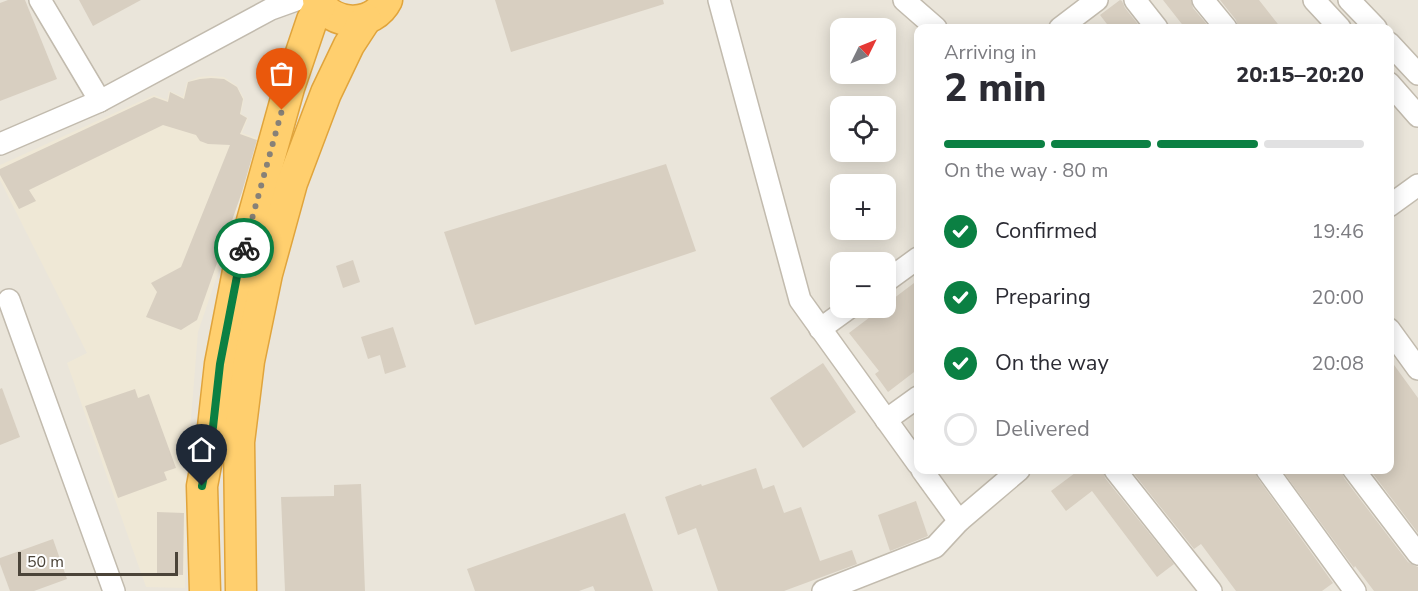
<!DOCTYPE html>
<html lang="en">
<head>
<meta charset="utf-8">
<style>
	body { margin:0; font-family:"Nunito Sans",sans-serif; background:#f2f2f3; color:#2b2b33; height:100vh; display:flex; flex-direction:column; font-size:22px; white-space:nowrap }
	* { box-sizing:border-box; margin:0 }
	p { font-size:20px; color:#7c7c81 }
	.icon { flex:none; width:33px; height:33px; fill:none; stroke:currentColor; stroke-width:2; stroke-linecap:round; stroke-linejoin:round }
	.map { position:relative; flex:1; overflow:hidden }
	.side { position:absolute; left:914px; top:24px; width:480px; height:450px; display:flex; flex-direction:column; background:#fff; border-radius:12px; box-shadow:0 3px 15px #0003 }
	.side>* { flex:none }
	.needle { width:39px; rotate:47deg }
	.buttons { position:absolute; left:830px; top:18px; display:grid; gap:12px }
	.buttons a { display:grid; place-items:center; width:66px; height:66px; border-radius:12px; background:#fff; box-shadow:0 3px 15px #0003; font-size:30px }
	.scale { position:absolute; left:18px; bottom:15px; width:160px; box-sizing:border-box; padding-left:6px; border:3px solid #4b4439; border-top:0; font-size:16px; line-height:21px; white-space:nowrap; color:#4b4439; -webkit-text-stroke:4px #fff; paint-order:stroke }
	.pin { position:absolute; display:grid; place-items:center; width:51px; height:51px; color:#fff; margin:-62px -26px; border-radius:50% 50% 50% 0; rotate:-45deg; box-shadow:0 0 6px #0007 }
	.pin .icon { rotate:45deg }
	.courier { position:absolute; display:grid; place-items:center; width:60px; height:60px; margin:-30px; border:4px solid #0b8043; border-radius:50%; background:#fff; color:#222; box-shadow:0 2px 8px #0007 }
	.head em { font-style:normal; font-weight:800 }
	.head div { display:flex; flex-direction:column-reverse }
	.head { display:flex; align-items:center; justify-content:space-between; height:102px; padding:0 30px }
	h1 { font-size:39px; font-weight:800; line-height:45px }
	.bar { display:grid; grid-template-columns:repeat(4,1fr); gap:9px 6px; align-content:center; height:72px; padding:0 30px }
	.bar i { height:8px; border-radius:4px; background:#e1e1e2 }
	.bar .selected { background:#0b8043 }
	.bar p { grid-column:span 4 }
	ol { padding:0 30px; list-style:none }
	li { display:flex; align-items:center; gap:18px; height:66px }
	li p { margin-inline-start:auto }
	li .icon { padding:6px; border-radius:50%; background:#0b8043; color:#fff; stroke-width:4 }
	li:last-child { color:#7c7c81 }
	li i { width:33px; height:33px; border:3px solid #e1e1e2; border-radius:50% }
	.map>svg:first-child { display:block }
	.residential { fill:#eae5da; fill-rule:evenodd }
	.education { fill:#efe8d6 }
	.building { fill:#d8cfc1 }
	.lines { fill:none; stroke-linecap:round; stroke-linejoin:round }
	.minor-casing { stroke:#c2bbae; stroke-width:24 }
	.highway-casing { stroke:#e0a43c; stroke-width:33 }
	.minor { stroke:#fff; stroke-width:21 }
	.highway { stroke:#ffcf6e; stroke-width:30 }
	.done { stroke:#878178; stroke-width:6; stroke-dasharray:0 10.8 }
	.route { stroke:#0b8043; stroke-width:8 }
</style>
</head>
<body>
<div class="map">
<svg width="1418" height="591" viewBox="0 0 1418 591">
	<rect width="100%" height="100%" fill="#f6f3ec"/>
	<path class="residential" d="M0,0H1418V591H0ZM840,28H885V74H840ZM918,28H1389V470H918ZM840,106H885V152H840ZM840,184H885V230H840ZM840,262H885V308H840Z"/>
	<path class="education" d="M211,76L224,77L237,86L244,98L241,114L248,118L242,133L263,140L198,332L189,444L185,588L146,587L67,363L87,353L0,180V165L154,95L167,100L169,91L183,97L187,82L199,77Z"/>
	<g class="building">
		<path d="M8,0H25L57,79L0,101V3Z"/>
		<path d="M79,0H141L93,26Z"/>
		<path d="M495,0H663L664,4L511,52Z"/>
		<path d="M1120,0L1122,1L1125,8L1141,28H1110L1100,15Z"/>
		<path d="M1163,0H1191L1193,8L1210,28H1185Z"/>
		<path d="M1220,0H1259L1281,28H1238L1236,20Z"/>
		<path d="M211,78L224,79L237,87L243,99L240,114L247,118L240,134L257,140L242,192L197,320L181,330L146,317L157,292L151,283L181,267L230,145L208,144L200,141L196,135L163,125L29,190L36,201L19,209L0,175V169L154,97L168,102L170,92L184,99L188,82L200,79Z"/>
		<path d="M666,164L696,251L475,325L444,232Z"/>
		<path d="M353,260L360,282L343,288L336,266Z"/>
		<path d="M918,280V369L888,392L875,374L879,371L849,333L882,308H885V305Z"/>
		<path d="M393,327L406,367L385,374L380,355L368,359L361,337Z"/>
		<path d="M1389,358L1418,398V533L1370,470H1389Z"/>
		<path d="M823,363L856,412L803,448L770,398Z"/>
		<path d="M2,388L20,437L0,445V389Z"/>
		<path d="M135,389L138,398L149,394L176,468L164,472L167,480L118,498L85,406Z"/>
		<path d="M756,468L763,489L774,485L784,513L801,507L820,561L852,550L857,564L784,591H718L696,528L678,535L665,497L701,484L702,486Z"/>
		<path d="M1079,470H1103L1105,478L1174,564L1157,577L1092,491L1066,511L1051,491Z"/>
		<path d="M1131,470H1255L1257,477L1333,583L1322,591H1236L1201,544L1194,549Z"/>
		<path d="M1282,470H1342L1344,478L1408,562L1413,565L1418,567V591H1374L1355,566L1354,568Z"/>
		<path d="M361,484L365,591H285L281,497L334,496V485Z"/>
		<path d="M916,501L928,536L890,551L878,515Z"/>
		<path d="M157,512L184,513L183,575L157,574Z"/>
		<path d="M625,513L653,591H595L593,586L579,591H475L467,569Z"/>
		<path d="M53,539L67,579L34,591H10L0,564V558Z"/>
	</g>
	<g class="lines">
		<g class="minor-casing">
			<g id="minor">
				<path d="M40,0L100,101"/>
				<path d="M719,0L800,300L918,464"/>
				<path d="M904,0L936,28"/>
				<path d="M1135,0L1157,28"/>
				<path d="M1203,0L1226,28"/>
				<path d="M1314,0L1340,28"/>
				<path d="M1349,0L1376,28"/>
				<path d="M1060,28L1097,0"/>
				<path d="M1389,43L1418,74"/>
				<path d="M1389,83L1418,116"/>
				<path d="M0,144L100,101L271,9L296,0"/>
				<path d="M1389,206L1418,185"/>
				<path d="M885,282L918,258"/>
				<path d="M9,300L114,591"/>
				<path d="M820,329L849,308"/>
				<path d="M1389,329L1418,369"/>
				<path d="M886,420L918,397"/>
				<path d="M922,470L959,521"/>
				<path d="M1115,470L1211,591"/>
				<path d="M1267,470L1355,591"/>
				<path d="M1354,470L1418,554"/>
				<path d="M823,591L935,547L959,521L1019,470"/>
			</g>
		</g>
		<g class="highway-casing">
			<g id="highway">
				<path d="M318,0C332,27 373,28 387,0"/>
				<path d="M205,591L202,486L213,427L220,364L238,271L289,88L312,20L320,5"/>
				<path d="M241,591L239,442L249,361L267,274L292,183L326,93L349,45L366,19"/>
			</g>
		</g>
		<use href="#minor" class="minor"/>
		<use href="#highway" class="highway"/>
	</g>
	<g class="lines">
		<path class="done" d="M244,248L282,110"/>
		<path class="route" d="M202,486L213,427L220,364L238,271L244,248"/>
	</g>
</svg>
<div class="buttons">
<a><svg class="needle" viewBox="-14 -14 28 28"><path d="M0-13l5 13h-10z" fill="#e53935"/><path d="M0 13l5-13h-10z" fill="#7c7c81"/></svg></a>
<a><svg class="icon" aria-label="locate" viewBox="0 0 24 24"><circle cx="12" cy="12" r="6"/><path d="M12 2v4M12 18v4M2 12h4M18 12h4"/></svg></a>
<a>+</a>
<a>−</a>
</div>
<div class="scale">50 m</div>
<div class="pin" style="left:282px;top:110px;background:#ea580c"><svg class="icon" aria-label="bag" viewBox="0 0 24 24"><path d="M5 8h14l-1 12H6zM9 8a3 3 0 0 1 6 0"/></svg></div>
<div class="pin" style="left:202px;top:486px;background:#1f2937"><svg class="icon" aria-label="home" viewBox="0 0 24 24"><path d="M3 11l9-7 9 7M6 9v11h12V9"/></svg></div>
<div class="courier" style="left:244px;top:248px"><svg class="icon" aria-label="bike" viewBox="0 0 24 24"><circle cx="6" cy="16" r="4"/><circle cx="18" cy="16" r="4"/><path d="M6 16l4-8h5l3 8M10 8l3 8H6M13 5h3"/></svg></div>
<section class="side">
<div class="head"><div><h1>2 min</h1><p>Arriving in</p></div><em>20:15–20:20</em></div>
<div class="bar"><i class="selected"></i><i class="selected"></i><i class="selected"></i><i></i><p>On the way · 80 m</p></div>
<ol>
<li><svg class="icon" aria-label="check" viewBox="0 0 24 24"><path d="M5 12l5 5 9-10"/></svg>Confirmed<p>19:46</p></li>
<li><svg class="icon" aria-label="check" viewBox="0 0 24 24"><path d="M5 12l5 5 9-10"/></svg>Preparing<p>20:00</p></li>
<li><svg class="icon" aria-label="check" viewBox="0 0 24 24"><path d="M5 12l5 5 9-10"/></svg>On the way<p>20:08</p></li>
<li><i></i>Delivered</li>
</ol>
</section>
</div>
</body>
</html>
